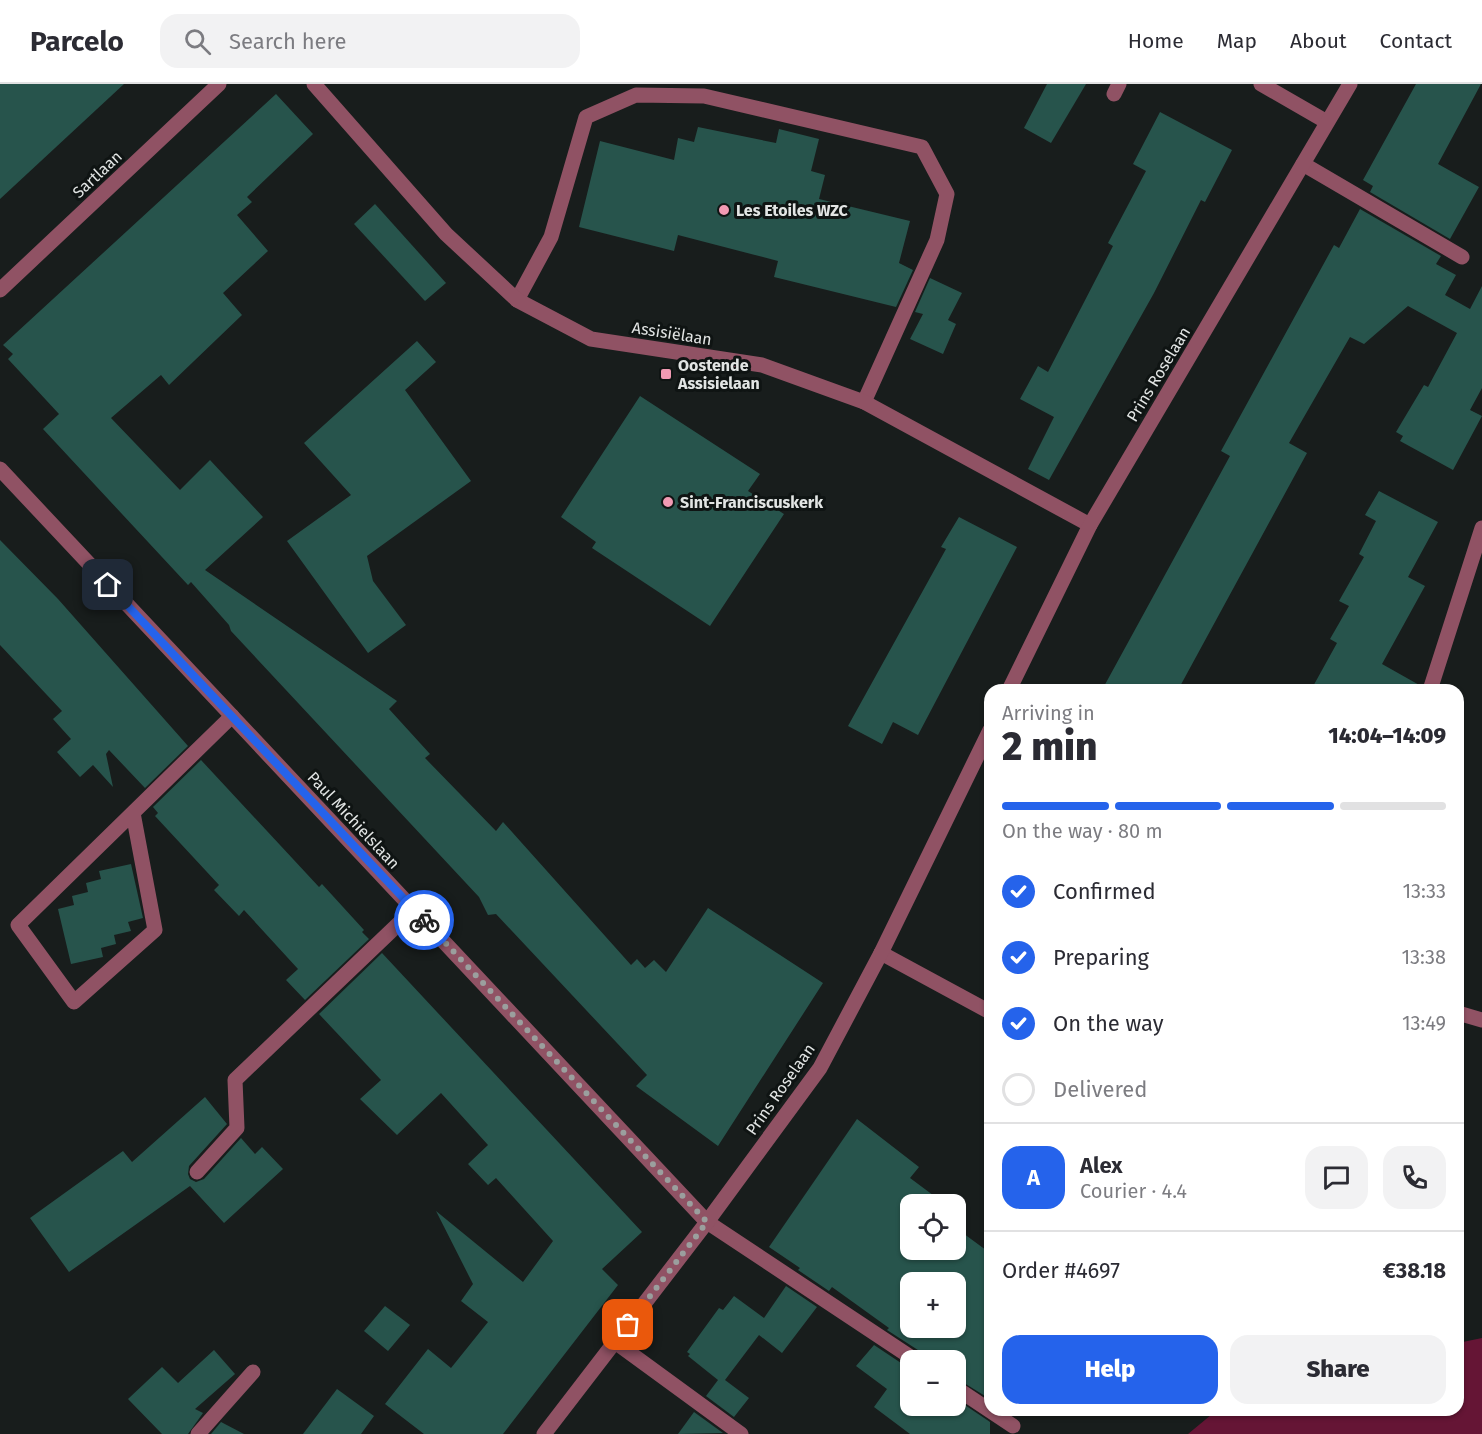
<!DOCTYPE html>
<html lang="en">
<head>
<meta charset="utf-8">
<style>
	body { margin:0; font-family:"Fira Sans",sans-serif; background:#f2f2f3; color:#2b2b33; height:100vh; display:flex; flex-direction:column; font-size:22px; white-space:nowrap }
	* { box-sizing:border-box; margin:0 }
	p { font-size:20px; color:#7c7c81 }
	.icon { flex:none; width:33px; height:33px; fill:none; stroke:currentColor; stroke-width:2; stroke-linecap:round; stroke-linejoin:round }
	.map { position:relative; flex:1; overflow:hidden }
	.panel { position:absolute; left:984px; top:600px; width:480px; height:732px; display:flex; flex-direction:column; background:#fff; border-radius:18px; box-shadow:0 2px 4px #0004 }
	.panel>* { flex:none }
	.buttons { position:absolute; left:900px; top:1110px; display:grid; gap:12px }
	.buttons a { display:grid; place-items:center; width:66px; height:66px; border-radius:12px; background:#fff; box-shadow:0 2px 4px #0004; font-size:30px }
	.pin { position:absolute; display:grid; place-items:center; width:51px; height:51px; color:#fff; margin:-26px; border-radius:12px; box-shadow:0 3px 9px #0006 }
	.courier { position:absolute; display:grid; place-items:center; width:60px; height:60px; margin:-30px; border:4px solid #2563eb; border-radius:50%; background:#fff; color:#222; box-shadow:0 2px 8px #0007 }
	.headline em { font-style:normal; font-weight:800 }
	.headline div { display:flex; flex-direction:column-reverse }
	.headline { display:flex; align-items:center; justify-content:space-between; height:102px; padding:0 18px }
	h1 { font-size:39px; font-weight:800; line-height:45px }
	.bar { display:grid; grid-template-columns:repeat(4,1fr); gap:9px 6px; align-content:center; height:72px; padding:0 18px }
	.bar i { height:8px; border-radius:4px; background:#e1e1e2 }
	.bar .selected { background:#2563eb }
	.bar p { grid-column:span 4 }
	.line { display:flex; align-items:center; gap:15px; padding:0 18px; border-top:2px solid #e1e1e2 }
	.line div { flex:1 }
	.round { display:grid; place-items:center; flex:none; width:63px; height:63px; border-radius:18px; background:#f2f2f3 }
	ol { padding:0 18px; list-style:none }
	li { display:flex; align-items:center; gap:18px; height:66px }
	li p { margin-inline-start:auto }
	li .icon { padding:6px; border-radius:50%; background:#2563eb; color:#fff; stroke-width:4 }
	li:last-child { color:#7c7c81 }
	li i { width:33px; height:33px; border:3px solid #e1e1e2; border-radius:50% }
	.cta { display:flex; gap:12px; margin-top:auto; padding:12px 18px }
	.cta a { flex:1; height:69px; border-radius:18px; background:#2563eb; color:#fff; font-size:24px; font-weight:800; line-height:69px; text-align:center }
	.cta a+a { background:#f2f2f3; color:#2b2b33 }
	header { display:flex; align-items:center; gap:36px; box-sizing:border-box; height:84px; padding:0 30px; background:#fff; border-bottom:2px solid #e1e1e2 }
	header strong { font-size:28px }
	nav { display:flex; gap:33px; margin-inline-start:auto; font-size:21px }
	.search { width:420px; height:54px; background:#f2f2f3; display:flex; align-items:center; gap:15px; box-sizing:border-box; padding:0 21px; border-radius:18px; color:#7c7c81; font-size:22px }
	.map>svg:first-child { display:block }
	.green { fill:#651535 }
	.building { fill:#27544c; fill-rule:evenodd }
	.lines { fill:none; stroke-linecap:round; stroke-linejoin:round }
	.service { stroke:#905264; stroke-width:15 }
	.minor { stroke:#905264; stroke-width:15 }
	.done { stroke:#9b9f9e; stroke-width:6; stroke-dasharray:0 10.8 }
	.route { stroke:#2563eb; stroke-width:8 }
	.poi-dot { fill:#f19ab3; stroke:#0f1413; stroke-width:2 }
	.labels { text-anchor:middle; stroke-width:6; stroke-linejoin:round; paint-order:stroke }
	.street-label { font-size:16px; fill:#e2e5e4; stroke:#0f1413 }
	.poi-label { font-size:16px; font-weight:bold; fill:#e2e5e4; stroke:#0f1413; text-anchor:start }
</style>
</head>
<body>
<header>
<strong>Parcelo</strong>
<div class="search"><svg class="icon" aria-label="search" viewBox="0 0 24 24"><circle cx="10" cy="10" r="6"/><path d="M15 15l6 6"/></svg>Search here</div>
<nav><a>Home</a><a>Map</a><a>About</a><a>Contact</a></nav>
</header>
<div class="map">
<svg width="1482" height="1350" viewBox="0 0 1482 1350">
	<rect width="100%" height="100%" fill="#181d1c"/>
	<path class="green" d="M1482,1254V1350H1188L1217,1326H1458V1259Z"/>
	<g class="building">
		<path d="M0,0H124L0,115Z"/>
		<path d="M1047,0H1086L1051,59L1024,44Z"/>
		<path d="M1416,0H1481L1438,80L1479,103L1450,155L1370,108L1373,102L1363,96Z"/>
		<path d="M276,10L313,50L247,113L252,118L237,131L268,167L223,209L242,231L169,301L161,291L111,334L180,406L210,376L263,433L205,486L397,617L389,625L430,670L425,674L496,747L503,738L631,881L637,875L645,884L654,876L666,888L708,824L823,899L718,1062L636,1002L647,991L496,830L488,831L479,813L231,547L229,541L191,498L188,501L43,345L59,330L8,275L13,270L3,261Z"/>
		<path d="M1160,28L1232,66L1205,118L1201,116L1154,209L1049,396L1028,385L1054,333L1020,315L1038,282L1048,288L1113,162L1108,159L1146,87L1133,80Z"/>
		<path d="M698,43L776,59L779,45L819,55L811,87L825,91L819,115L910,137L899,179L913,186L896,223L774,193L778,177L678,151L674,167L579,143L600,57L674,76L678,54L694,58Z"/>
		<path d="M375,120L446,199L425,217L354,140Z"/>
		<path d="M1360,125L1441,172L1436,180L1456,191L1445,211L1470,225L1482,202V304L1470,326L1482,332L1453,386L1400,357L1403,352L1396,348L1424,301L1428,303L1457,249L1408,222L1364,260L1350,253L1289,359L1307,369L1178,606H1102L1230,372L1221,367L1334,161L1339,164Z"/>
		<path d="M930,194L962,209L948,236L956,240L943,270L910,255L923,230L915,228Z"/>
		<path d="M417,257L436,278L405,306L471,397L367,472L373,497L406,541L368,569L287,457L351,411L304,359Z"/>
		<path d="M640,312L760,390L748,407L784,430L710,542L592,464L596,458L561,433Z"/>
		<path d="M1379,407L1438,438L1408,493L1425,502L1382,580L1421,602L1420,606H1311L1337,559L1330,555L1349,522L1339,517L1364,473L1359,470L1376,437L1365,431Z"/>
		<path d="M959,433L1017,463L918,651L893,638L882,660L848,642L946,465L941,463Z"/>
		<path d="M0,456L58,515L188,662L145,704L109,666L106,670L113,703L93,681L80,693L57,668L71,655L53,635L62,627L0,561Z"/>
		<path d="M201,676L319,803L322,800L364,846L362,848L369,855L305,916L286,896L298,885L244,826L239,832L214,806L219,801L155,732L158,729L153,723Z"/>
		<path d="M131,780L143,834L128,838L131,847L114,851L116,860L101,864L103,873L71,880L58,825L74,821L72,812L88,808L86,799L101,795L99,787Z"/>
		<path d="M382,869L642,1148L602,1185L618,1201L503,1350H424L385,1320L428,1265L451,1284L488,1238L461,1217L473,1200L436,1127L523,1198L553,1157L496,1094L488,1101L468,1080L488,1061L441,1009L397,1051L360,1015L381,996L319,930Z"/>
		<path d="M205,1013L227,1040L189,1082L188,1090L190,1095L196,1098L204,1095L241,1054L255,1070L262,1063L283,1085L224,1139L190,1102L69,1188L30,1134L123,1067L132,1078Z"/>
		<path d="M857,1035L919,1083L910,1094L945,1120H910V1166H956V1144L990,1169V1315L956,1294V1276H925L921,1268L887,1246L889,1244L832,1203L829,1207L798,1186L800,1184L769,1163ZM910,1198H956V1244H910Z"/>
		<path d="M786,1202L817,1223L782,1269L759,1251L725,1296L749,1314L734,1333L706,1312L718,1296L688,1272L690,1270L687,1268L719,1224L723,1226L734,1212L764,1234Z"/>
		<path d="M385,1222L410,1241L388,1267L364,1247Z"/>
		<path d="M874,1261L910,1285V1322H956V1315L990,1338V1350H910L874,1323L887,1305L856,1282Z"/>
		<path d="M214,1266L235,1290L195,1325L203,1329L188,1350H162L128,1315L162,1283L178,1299Z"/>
		<path d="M337,1305L374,1332L361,1350H303Z"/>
		<path d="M694,1328L723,1349L678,1350Z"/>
		<path d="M221,1338L244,1350H211Z"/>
	</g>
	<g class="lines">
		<g class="service">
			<path d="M1261,0L1327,38"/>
			<path d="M1114,10L1119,0"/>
			<path d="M1303,80L1462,173"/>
			<path d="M517,216L551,153L586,33L636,11L704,12L922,63L947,110L937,156L864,318"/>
			<path d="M133,729L155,846L74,918L18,841L232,632"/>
			<path d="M197,1088L237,1044L235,996L413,826"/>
			<path d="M707,1138L915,1276"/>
			<path d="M615,1258L741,1350"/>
			<path d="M956,1304L1013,1342"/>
			<path d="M198,1350L253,1288"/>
		</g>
		<g class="minor">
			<path d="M314,0L446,150L517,216L591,255L762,281L864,318L1090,441"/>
			<path d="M0,206L219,0"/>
			<path d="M0,385L707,1138"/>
			<path d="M1009,606L1090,441L1350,0"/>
			<path d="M1430,606L1482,444"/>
			<path d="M881,869L990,928"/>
			<path d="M1458,929L1482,936"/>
			<path d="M544,1350L707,1138L820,984L881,869L990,646"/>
		</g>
	</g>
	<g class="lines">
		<path class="done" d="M424,836L707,1138L628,1241"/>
		<path class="route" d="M108,501L424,836"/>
	</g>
	<g class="poi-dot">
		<circle cx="724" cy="126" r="6"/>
		<rect x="660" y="284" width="12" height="12" rx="3"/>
		<circle cx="668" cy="418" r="6"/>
	</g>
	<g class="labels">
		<g class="street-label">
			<text transform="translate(97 90) rotate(-43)" y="6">Sartlaan</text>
			<text transform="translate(672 249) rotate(9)" y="6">Assisiëlaan</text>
			<text transform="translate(1158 290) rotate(-59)" y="6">Prins Roselaan</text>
			<text transform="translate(354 736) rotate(47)" y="6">Paul Michielslaan</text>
			<text transform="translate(780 1005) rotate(-55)" y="6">Prins Roselaan</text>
		</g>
		<g class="poi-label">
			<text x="736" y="132">Les Etoiles WZC</text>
			<text x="678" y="287">Oostende<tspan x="678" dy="18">Assisielaan</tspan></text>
			<text x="680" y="424">Sint-Franciscuskerk</text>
		</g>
	</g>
</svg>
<div class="buttons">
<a><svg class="icon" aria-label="locate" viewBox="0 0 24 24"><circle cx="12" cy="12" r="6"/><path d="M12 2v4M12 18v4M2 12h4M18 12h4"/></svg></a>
<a>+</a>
<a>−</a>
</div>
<div class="pin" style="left:628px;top:1241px;background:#ea580c"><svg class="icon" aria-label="bag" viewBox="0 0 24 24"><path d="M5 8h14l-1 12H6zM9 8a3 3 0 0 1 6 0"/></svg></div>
<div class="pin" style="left:108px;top:501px;background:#1f2937"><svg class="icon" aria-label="home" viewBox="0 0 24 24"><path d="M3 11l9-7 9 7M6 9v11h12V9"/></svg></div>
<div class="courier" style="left:424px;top:836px"><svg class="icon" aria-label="bike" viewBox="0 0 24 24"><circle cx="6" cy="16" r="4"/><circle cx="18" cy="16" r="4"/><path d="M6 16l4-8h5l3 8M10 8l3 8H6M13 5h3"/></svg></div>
<section class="panel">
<div class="headline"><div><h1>2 min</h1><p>Arriving in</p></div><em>14:04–14:09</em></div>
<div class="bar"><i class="selected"></i><i class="selected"></i><i class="selected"></i><i></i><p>On the way · 80 m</p></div>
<ol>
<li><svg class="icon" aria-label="check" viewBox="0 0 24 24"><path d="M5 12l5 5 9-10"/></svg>Confirmed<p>13:33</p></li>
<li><svg class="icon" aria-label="check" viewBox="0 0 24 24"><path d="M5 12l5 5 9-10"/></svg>Preparing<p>13:38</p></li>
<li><svg class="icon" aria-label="check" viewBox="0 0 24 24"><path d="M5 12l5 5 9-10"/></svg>On the way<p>13:49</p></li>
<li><i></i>Delivered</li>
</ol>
<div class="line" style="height:108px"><b class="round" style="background:#2563eb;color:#fff">A</b><div><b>Alex</b><p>Courier · 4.4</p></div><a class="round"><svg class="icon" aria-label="chat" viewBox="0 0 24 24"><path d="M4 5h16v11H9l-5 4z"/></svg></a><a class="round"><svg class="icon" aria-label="phone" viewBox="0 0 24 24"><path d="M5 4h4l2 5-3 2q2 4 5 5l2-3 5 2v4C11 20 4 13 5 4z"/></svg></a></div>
<div class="line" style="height:78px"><div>Order #4697</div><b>€38.18</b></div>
<div class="cta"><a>Help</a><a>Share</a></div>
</section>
</div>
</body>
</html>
